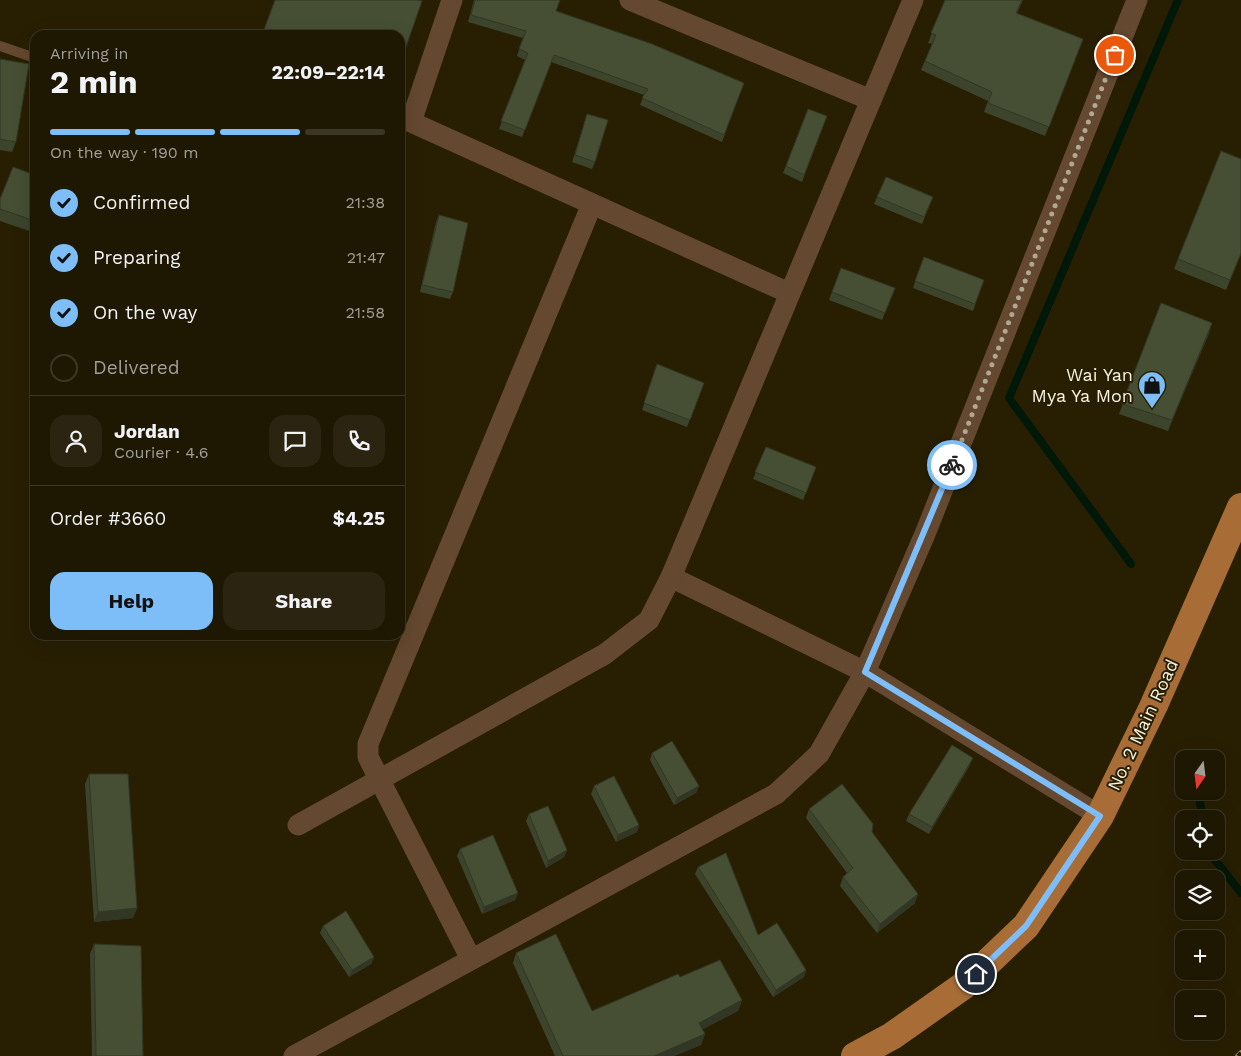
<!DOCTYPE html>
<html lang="en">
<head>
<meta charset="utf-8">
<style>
	body { margin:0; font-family:"Work Sans",sans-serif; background:#2b2411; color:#f1f3f6; height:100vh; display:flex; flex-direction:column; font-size:19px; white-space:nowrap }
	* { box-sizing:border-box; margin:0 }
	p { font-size:16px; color:#a19f99 }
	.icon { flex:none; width:28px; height:28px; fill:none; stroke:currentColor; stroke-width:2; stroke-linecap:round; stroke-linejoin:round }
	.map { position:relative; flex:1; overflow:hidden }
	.side { position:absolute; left:30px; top:30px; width:375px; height:610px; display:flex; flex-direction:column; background:#1e1702; border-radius:15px; box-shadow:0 5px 20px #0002,0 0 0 1px #3c3624 }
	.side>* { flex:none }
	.needle { width:32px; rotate:194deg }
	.fabs { position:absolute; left:1175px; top:750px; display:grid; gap:10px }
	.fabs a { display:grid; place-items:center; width:50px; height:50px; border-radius:10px; background:#1e1702; box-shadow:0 5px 20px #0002,0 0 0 1px #3c3624; font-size:25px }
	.pin { position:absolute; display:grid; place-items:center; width:42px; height:42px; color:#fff; margin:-21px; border:2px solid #fff; border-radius:50%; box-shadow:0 1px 5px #0007 }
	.courier { position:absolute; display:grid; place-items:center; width:50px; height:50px; margin:-25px; border:4px solid #7dbef9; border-radius:50%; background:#fff; color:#222; box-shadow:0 1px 6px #0007 }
	.summary em { font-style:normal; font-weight:700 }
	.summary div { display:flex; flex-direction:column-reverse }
	.summary { display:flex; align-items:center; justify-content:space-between; height:85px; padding:0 20px }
	h1 { font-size:32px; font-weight:700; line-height:38px }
	.bar { display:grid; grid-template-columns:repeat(4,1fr); gap:8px 5px; align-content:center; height:60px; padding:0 20px }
	.bar i { height:6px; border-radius:4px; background:#3c3624 }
	.bar .active { background:#7dbef9 }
	.bar p { grid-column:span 4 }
	.line { display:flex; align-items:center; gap:12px; padding:0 20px; border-top:1px solid #3c3624 }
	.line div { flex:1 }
	.round { display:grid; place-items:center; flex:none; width:52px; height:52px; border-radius:15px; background:#2b2411 }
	ol { padding:0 20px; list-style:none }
	li { display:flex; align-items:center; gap:15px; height:55px }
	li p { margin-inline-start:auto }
	li .icon { padding:5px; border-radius:50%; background:#7dbef9; color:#111; stroke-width:4 }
	li:last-child { color:#a19f99 }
	li i { width:28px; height:28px; border:2px solid #3c3624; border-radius:50% }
	.button { display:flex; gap:10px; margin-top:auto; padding:10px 20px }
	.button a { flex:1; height:58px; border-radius:15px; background:#7dbef9; color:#111; font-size:20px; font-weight:700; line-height:58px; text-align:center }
	.button a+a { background:#2b2411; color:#f1f3f6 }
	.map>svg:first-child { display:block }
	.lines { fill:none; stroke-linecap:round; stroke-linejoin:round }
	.stream { stroke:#001808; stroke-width:8 }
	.lane { stroke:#64482f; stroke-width:10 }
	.street { stroke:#64482f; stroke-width:21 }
	.primary { stroke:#a86d37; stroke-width:28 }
	.rail-casing { stroke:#8f8871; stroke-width:5.5 }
	.rail { stroke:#281f03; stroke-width:4; stroke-dasharray:11; stroke-linecap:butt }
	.wall { fill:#3c442c }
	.shaded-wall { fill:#313724 }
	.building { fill:#464f33; stroke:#313724 }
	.done { stroke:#afa893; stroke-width:5; stroke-dasharray:0 9 }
	.route { stroke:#7dbef9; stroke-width:6 }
	.labels { text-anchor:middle; stroke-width:4; stroke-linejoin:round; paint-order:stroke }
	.poi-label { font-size:18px; fill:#f7f2e1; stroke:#281f03; text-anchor:end }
	.street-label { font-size:18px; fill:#f7f2e1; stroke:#281f03 }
</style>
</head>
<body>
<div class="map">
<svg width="1241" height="1056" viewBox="0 0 1241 1056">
	<rect width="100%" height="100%" fill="#281f03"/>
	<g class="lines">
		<g class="stream">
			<path d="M1131,564L1009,398L1178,0"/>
			<path d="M1198,791L1203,819"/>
			<path d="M1208,851L1241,893"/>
		</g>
		<path class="lane" d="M0,46L35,58"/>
		<g class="street">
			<path d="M452,0L411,122L789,293"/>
			<path d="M630,0L871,100"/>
			<path d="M671,577L865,672L1100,816"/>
			<path d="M298,825L605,654L649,620L671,577L913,0"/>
			<path d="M471,959L368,757V744L592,204"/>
			<path d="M294,1056L776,794L819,754L865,672L925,534L1137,0"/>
		</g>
		<path class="primary" d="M855,1056L892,1036L963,986L1026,926L1100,816L1154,705L1241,507"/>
		<g class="rail-casing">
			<path id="rail" d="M1238,1056L1241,1053"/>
		</g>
		<use href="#rail" class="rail"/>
	</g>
	<g class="wall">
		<path d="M474,0H560L556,11L744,83L722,142L640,105L644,95L551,62L522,137L499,129L525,60L517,56L523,38L468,22Z"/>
		<path d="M945,0H1023L1017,13L1083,39L1045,136L984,112L988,101L921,70L932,44L928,43Z"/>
		<path d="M0,59L16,142L12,152L0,150Z"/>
		<path d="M808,109L827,116L802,182L783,173Z"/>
		<path d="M587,114L595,162L592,169L572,162Z"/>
		<path d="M35,175V233L0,221V199Z"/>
		<path d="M877,197H933L922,224L874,204Z"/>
		<path d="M439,215L453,292L450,299L420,292L436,222Z"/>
		<path d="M1241,254L1226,290L1174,269L1178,259Z"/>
		<path d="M924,257L984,280L973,311L913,288Z"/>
		<path d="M841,268L895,288L882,320L829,300Z"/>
		<path d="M1161,303L1212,323L1168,431L1119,414Z"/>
		<path d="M657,364L704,383L687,427L642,410Z"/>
		<path d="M766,447L816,467L803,500L753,479Z"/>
		<path d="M652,753L699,786L696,793L674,805L650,760Z"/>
		<path d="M970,765L929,834L906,821L909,814Z"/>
		<path d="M89,774L137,908L133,918L94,922L85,784Z"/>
		<path d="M594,786L639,825L637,832L616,842L591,794Z"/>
		<path d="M809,809L872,832L915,903L877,933L840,886L843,877L847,873L806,818Z"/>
		<path d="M529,814L567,850L564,857L546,868L526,821Z"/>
		<path d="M460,849L518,893L515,900L482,914L457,856Z"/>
		<path d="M698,867L758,935L806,970L804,977L773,997L695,874Z"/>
		<path d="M323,926L374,957L371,964L349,977L320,933Z"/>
		<path d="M94,944L143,1056H92L90,954Z"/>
		<path d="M516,953L592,1011L680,977L742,1000L738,1011L702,1029L705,1034L701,1045L674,1056H555L513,963Z"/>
	</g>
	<g class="shaded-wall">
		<path d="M1212,323L1209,334L1168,431L1172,420Z"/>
		<path d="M973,758L970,765L929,834L932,827Z"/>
		<path d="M699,786L696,793L674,805L677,798Z"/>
		<path d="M639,825L637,832L616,842L618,835Z"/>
		<path d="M567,850L564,857L546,868L548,861Z"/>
		<path d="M518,893L515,900L482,914L484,907Z"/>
		<path d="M918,894L915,903L877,933L880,924Z"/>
		<path d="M137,908L133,918L94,922L98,912Z"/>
		<path d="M374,957L371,964L349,977L352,970Z"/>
		<path d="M806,970L804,977L773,997L776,990Z"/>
		<path d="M742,1000L738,1011L696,1033L699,1023Z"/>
		<path d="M705,1034L701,1045L674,1056H654Z"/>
	</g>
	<g class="building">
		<path d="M275,0H418L422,1L400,64V35H262Z"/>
		<path d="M475,0H560L556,11L652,44L744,83L724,135L642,98L648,89L554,55L525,130L501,121L528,53L519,49L526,31L471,15Z"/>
		<path d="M945,0H1022L1016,13L1083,39L1049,127L988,103L992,92L925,61L936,35L931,33Z"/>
		<path d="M0,59L29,64L16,142L0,139Z"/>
		<path d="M808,109L827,116L804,175L786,166Z"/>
		<path d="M587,114L608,120L595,162L575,155Z"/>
		<path d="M1221,151L1241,159V253L1230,280L1178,259Z"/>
		<path d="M13,167L35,175V221L0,209V199Z"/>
		<path d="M886,177L933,197L924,217L877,197Z"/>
		<path d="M439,215L468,223L453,292L422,285Z"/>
		<path d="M924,257L984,280L975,304L915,281Z"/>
		<path d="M841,268L895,288L885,313L832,292Z"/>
		<path d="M1161,303L1212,323L1172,420L1122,404Z"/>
		<path d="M657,364L704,383L690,420L644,403Z"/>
		<path d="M766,447L816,467L806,493L755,472Z"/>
		<path d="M672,741L699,786L677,798L652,753Z"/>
		<path d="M952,745L973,758L932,827L909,814Z"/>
		<path d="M89,774H128L137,908L98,912Z"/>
		<path d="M614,776L639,825L618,835L594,786Z"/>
		<path d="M842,784L873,824L872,832L918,894L880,924L843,877L853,868L809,809Z"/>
		<path d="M548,806L567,850L548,861L529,814Z"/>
		<path d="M493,835L518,893L484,907L460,849Z"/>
		<path d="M726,853L758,935L777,923L806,970L776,990L698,867Z"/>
		<path d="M346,911L374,957L352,970L323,926Z"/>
		<path d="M556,934L592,1011L678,974L680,977L720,960L742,1000L699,1023L705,1034L654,1056H563L516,953Z"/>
		<path d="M94,944L141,946L143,1056H96Z"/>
	</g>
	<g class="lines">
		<path class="done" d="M952,465L1115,55"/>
		<path class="route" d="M952,465L865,672L1100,816L1026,926L976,974"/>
	</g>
	<defs>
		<g id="shop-pin" transform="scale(1.4375)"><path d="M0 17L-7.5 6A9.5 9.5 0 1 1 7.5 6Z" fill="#7dbef9" stroke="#281f03"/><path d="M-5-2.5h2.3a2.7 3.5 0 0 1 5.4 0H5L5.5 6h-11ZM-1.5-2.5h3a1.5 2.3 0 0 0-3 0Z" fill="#111"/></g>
	</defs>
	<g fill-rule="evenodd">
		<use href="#shop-pin" x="1152" y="385"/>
	</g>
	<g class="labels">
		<g class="poi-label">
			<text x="1133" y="381">Wai Yan<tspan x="1133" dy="21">Mya Ya Mon</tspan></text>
		</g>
		<g class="street-label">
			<text transform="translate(1143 725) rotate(-65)" y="6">No. 2 Main Road</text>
		</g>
	</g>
</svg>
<div class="fabs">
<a><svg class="needle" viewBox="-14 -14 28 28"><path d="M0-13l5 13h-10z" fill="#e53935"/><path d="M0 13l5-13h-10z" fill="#a19f99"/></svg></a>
<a><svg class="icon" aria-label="locate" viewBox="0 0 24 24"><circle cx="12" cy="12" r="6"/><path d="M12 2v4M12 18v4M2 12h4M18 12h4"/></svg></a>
<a><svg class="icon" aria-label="layers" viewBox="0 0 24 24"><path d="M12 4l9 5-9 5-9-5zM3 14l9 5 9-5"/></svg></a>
<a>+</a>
<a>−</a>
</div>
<div class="pin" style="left:1115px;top:55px;background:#ea580c"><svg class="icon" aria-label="bag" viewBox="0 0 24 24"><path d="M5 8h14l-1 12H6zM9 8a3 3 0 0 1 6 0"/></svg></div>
<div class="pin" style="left:976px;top:974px;background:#1f2937"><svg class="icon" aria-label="home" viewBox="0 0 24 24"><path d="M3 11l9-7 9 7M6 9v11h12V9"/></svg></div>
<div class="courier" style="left:952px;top:465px"><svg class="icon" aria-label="bike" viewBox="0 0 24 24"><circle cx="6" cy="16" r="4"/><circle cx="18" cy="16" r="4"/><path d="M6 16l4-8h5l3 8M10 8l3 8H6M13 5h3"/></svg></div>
<section class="side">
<div class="summary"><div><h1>2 min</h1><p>Arriving in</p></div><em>22:09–22:14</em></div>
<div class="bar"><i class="active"></i><i class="active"></i><i class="active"></i><i></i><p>On the way · 190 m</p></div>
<ol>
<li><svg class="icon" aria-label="check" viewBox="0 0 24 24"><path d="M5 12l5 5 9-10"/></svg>Confirmed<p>21:38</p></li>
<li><svg class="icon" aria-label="check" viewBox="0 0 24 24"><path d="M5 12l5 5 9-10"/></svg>Preparing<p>21:47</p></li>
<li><svg class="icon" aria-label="check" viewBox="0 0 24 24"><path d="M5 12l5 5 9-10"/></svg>On the way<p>21:58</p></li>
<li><i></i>Delivered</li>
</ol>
<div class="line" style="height:90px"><a class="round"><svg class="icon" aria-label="person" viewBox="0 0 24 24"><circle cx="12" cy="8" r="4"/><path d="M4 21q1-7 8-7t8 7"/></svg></a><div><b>Jordan</b><p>Courier · 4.6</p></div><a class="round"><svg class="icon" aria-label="chat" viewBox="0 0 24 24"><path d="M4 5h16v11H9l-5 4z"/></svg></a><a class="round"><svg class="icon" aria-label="phone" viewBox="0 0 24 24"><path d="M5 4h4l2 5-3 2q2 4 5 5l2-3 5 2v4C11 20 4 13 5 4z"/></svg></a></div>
<div class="line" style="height:65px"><div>Order #3660</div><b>$4.25</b></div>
<div class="button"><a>Help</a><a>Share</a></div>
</section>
</div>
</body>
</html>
